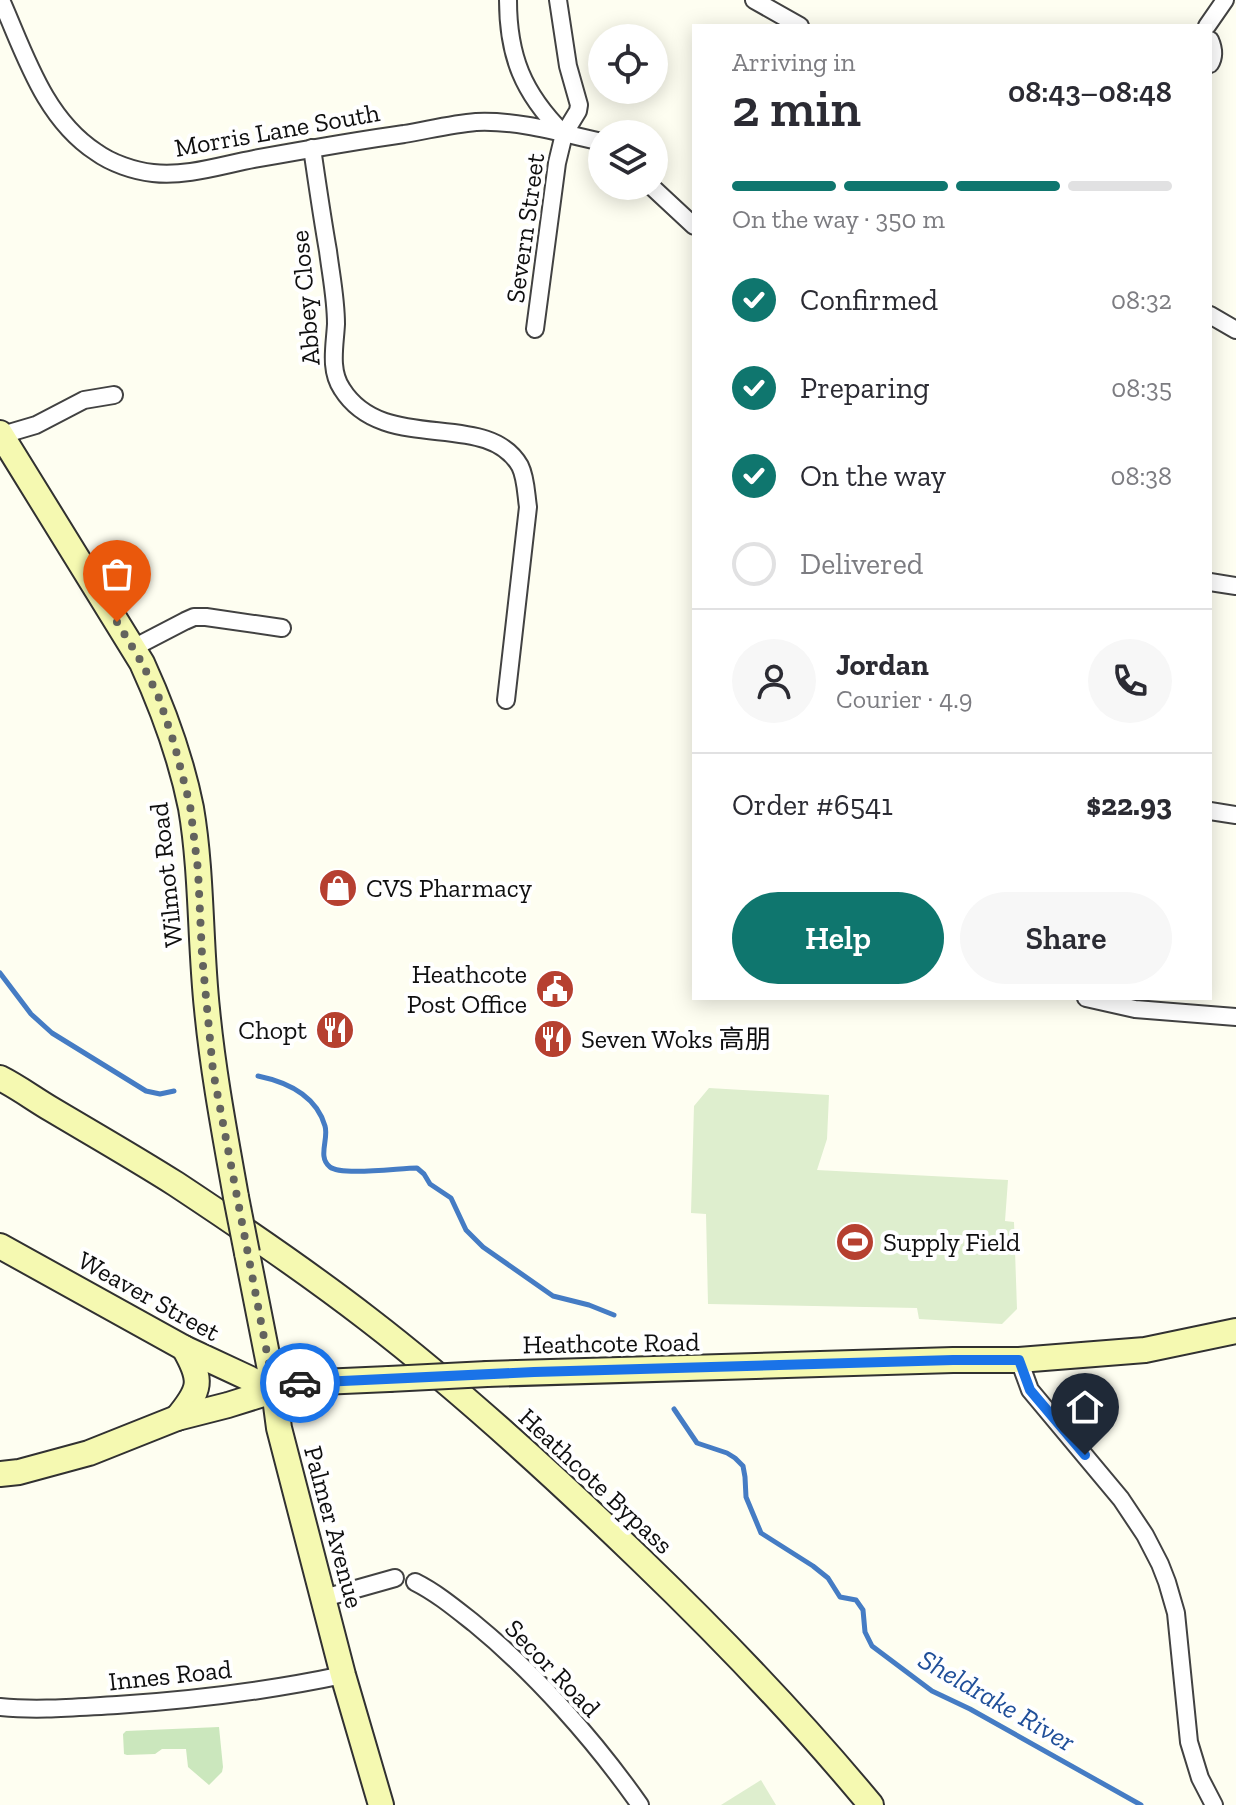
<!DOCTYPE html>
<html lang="en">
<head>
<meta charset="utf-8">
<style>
	body { margin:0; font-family:"Zilla Slab","Noto Sans SC",serif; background:#f7f7f7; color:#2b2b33; height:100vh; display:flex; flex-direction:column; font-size:30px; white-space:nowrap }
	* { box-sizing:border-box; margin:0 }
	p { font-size:26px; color:#7c7c81 }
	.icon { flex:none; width:44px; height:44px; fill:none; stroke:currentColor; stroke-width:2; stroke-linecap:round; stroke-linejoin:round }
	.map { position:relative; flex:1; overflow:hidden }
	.drawer { position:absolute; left:692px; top:24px; width:520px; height:976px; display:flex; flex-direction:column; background:#fff; border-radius:0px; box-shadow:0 4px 20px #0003 }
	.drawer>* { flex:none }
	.fabs { position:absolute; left:588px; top:24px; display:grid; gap:16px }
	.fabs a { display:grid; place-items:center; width:80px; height:80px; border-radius:50%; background:#fff; box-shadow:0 4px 20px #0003; font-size:40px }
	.pin { position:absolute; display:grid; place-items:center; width:68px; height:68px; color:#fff; margin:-82px -34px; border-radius:50% 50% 50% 0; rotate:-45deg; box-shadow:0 0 8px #0007 }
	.pin .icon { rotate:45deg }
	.courier { position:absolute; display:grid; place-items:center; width:80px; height:80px; margin:-40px; border:6px solid #1a73e8; border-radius:50%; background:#fff; color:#222; box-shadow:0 2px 10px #0007 }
	.overview em { font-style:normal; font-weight:600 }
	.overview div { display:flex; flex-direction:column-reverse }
	.overview { display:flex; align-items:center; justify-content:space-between; height:136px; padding:0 40px }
	h1 { font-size:52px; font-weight:600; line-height:60px }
	.bar { display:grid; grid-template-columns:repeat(4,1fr); gap:12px 8px; align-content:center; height:96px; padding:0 40px }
	.bar i { height:10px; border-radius:6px; background:#e1e1e2 }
	.bar .current { background:#0f766e }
	.bar p { grid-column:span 4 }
	.line { display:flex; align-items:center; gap:20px; padding:0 40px; border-top:2px solid #e1e1e2 }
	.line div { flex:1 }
	.round { display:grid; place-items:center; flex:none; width:84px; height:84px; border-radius:42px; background:#f7f7f7 }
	ol { padding:0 40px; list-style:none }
	li { display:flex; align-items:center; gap:24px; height:88px }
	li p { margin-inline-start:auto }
	li .icon { padding:8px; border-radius:50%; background:#0f766e; color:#fff; stroke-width:4 }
	li:last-child { color:#7c7c81 }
	li i { width:44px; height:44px; border:4px solid #e1e1e2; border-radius:50% }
	.action { display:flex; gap:16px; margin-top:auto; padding:16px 40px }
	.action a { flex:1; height:92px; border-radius:48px; background:#0f766e; color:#fff; font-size:32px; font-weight:600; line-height:92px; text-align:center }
	.action a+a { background:#f7f7f7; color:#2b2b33 }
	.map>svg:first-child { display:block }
	.green { fill:#cbe7bd }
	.pitch { fill:#deeece }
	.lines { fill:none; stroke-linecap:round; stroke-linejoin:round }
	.stream { stroke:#457cc4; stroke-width:5 }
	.street-casing { stroke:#424242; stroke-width:20 }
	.secondary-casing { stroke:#313131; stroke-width:28 }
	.street { stroke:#fff; stroke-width:16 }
	.secondary { stroke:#f5f9b1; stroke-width:24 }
	.secondary-bridge-casing { stroke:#313131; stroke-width:28; stroke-linecap:butt }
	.secondary-bridge { stroke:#f5f9b1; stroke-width:24 }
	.done { stroke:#63635e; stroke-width:8; stroke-dasharray:0 14.4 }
	.route { stroke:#1a73e8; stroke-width:10 }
	.labels { text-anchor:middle; stroke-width:8; stroke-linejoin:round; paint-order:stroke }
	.street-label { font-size:26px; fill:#0f0f0f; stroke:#fff }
	.poi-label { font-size:26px; fill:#0f0f0f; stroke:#fff; text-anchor:start }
	.water-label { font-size:28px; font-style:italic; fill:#204f99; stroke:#fff }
</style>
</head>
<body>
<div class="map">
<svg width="1236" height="1805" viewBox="0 0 1236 1805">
	<rect width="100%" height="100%" fill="#fefef1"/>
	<path class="green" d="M219,1727L223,1767L222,1772L209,1785L188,1767L186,1749H162L155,1754L127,1755L124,1754L123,1734L126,1731Z"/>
	<g class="pitch">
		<path d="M709,1088L829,1095L827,1139L817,1170L1008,1180L1005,1221L1014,1222L1017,1309L1002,1324L919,1319L917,1308L708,1304L706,1214L691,1213L694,1106Z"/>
		<path d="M761,1780L776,1805H721Z"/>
	</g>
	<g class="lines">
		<g class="stream">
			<path d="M0,973L31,1014L52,1033L146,1091L160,1094L174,1091"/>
			<path d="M258,1076C287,1082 316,1095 325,1126C329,1139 317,1157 330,1167C341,1176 400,1168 417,1168L424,1174L430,1184L451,1198L466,1230L483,1247L553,1296L589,1305L614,1315"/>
			<path d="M674,1409L697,1443L727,1453L735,1458L743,1466L745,1477L746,1497L761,1533L813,1566L828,1578L840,1597L856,1600L863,1610L865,1632L872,1646L932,1691L970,1709L1141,1805"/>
		</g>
		<g class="street-casing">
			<g id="street">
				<path d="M1,0C25,54 44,118 96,152C111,163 134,171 153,173C186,177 222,165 254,159C304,150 354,141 404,134C428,130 452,124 476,122C518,120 561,133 602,142"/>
				<path d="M508,0C508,56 523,93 563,133"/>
				<path d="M754,0L800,26"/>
				<path d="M1207,26L1225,0"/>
				<path d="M1210,40C1214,49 1215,56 1210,64"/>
				<path d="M312,148C317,182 322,217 328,251C331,275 336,299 336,324C335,345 329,370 342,389C384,456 487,408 520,466C526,478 526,494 528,507L506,700"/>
				<path d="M651,186L694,226"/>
				<path d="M1210,315L1236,330"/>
				<path d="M535,329L557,163L564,134L578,111L579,105L568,66L558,0"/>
				<path d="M2,435L36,425L84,400L114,395"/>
				<path d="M1210,582L1236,586"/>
				<path d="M133,648L185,621L194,617H206L282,628"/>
				<path d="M1210,811L1236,815"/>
				<path d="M1086,998L1135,1009L1236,1017"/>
				<path d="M1019,1360L1030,1390L1121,1499L1145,1535L1160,1564L1167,1582L1176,1613L1189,1742L1200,1778L1214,1805"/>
				<path d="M415,1582C437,1593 456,1609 475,1624C536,1674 595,1741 640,1805"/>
				<path d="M324,1598L395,1578"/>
				<path d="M0,1707C39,1711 78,1707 117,1705C192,1700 268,1691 343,1675"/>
			</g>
		</g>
		<g class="secondary-casing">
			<g id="secondary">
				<path d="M0,433L142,663C163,709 181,758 191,808C202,872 200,944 207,1009C213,1072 225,1135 236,1197"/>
				<path d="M0,1078C18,1087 34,1099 51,1109C93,1134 135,1158 176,1184C241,1227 306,1271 368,1319C463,1392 554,1476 640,1559C721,1637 799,1718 871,1805"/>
				<path d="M0,1246L184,1348L274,1390"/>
				<path d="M247,1253L274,1390L279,1428L343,1675L381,1805"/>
				<path d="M487,1374L953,1360H1019L1145,1350L1236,1331"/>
				<path d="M177,1418C201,1389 203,1381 184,1348"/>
				<path d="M0,1474L19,1472L89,1453L177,1418L228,1405L298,1383L389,1379"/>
			</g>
		</g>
		<use href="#street" class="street"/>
		<use href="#secondary" class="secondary"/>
		<g class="secondary-bridge-casing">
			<g id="secondary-bridge">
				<path d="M236,1197L247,1253"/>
				<path d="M389,1379L487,1374"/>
			</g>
		</g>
		<use href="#secondary-bridge" class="secondary-bridge"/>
	</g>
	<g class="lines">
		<path class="done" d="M117,622L142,663L159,698L174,743L190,805L198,870L202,955L213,1071L274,1390L300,1383"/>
		<path class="route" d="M300,1383L534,1372L953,1360H1019L1030,1390L1085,1455"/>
	</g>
	<defs>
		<g id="shop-disc" transform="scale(2)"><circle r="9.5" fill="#b64030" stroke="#fff"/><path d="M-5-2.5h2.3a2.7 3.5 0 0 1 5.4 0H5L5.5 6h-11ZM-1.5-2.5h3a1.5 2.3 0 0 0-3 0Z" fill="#fff"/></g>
		<g id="civic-disc" transform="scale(2)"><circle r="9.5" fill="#b64030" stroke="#fff"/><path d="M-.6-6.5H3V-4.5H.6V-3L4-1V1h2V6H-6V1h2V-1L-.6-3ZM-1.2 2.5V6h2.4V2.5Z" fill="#fff"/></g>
		<g id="restaurant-disc" transform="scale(2)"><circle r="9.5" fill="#b64030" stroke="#fff"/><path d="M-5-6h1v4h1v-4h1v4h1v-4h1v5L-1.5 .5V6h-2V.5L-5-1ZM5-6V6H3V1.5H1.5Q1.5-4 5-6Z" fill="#fff"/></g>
		<g id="stadium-disc" transform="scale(2)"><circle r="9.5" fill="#b64030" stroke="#fff"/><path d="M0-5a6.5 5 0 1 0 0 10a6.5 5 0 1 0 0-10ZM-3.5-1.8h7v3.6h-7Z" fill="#fff"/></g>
	</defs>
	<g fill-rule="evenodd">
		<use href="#shop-disc" x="338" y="888"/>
		<use href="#civic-disc" x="555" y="989"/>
		<use href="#restaurant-disc" x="335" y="1030"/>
		<use href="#restaurant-disc" x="553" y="1039"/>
		<use href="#stadium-disc" x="855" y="1242"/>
	</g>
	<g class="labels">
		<g class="street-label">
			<text transform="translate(277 130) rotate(-10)" y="9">Morris Lane South</text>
			<text transform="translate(525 228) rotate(-82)" y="9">Severn Street</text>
			<text transform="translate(305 298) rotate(-95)" y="9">Abbey Close</text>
			<text transform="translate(166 875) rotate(-96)" y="9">Wilmot Road</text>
			<text transform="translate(149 1296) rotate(29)" y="9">Weaver Street</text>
			<text transform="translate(611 1343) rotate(-1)" y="9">Heathcote Road</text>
			<text transform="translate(596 1481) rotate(43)" y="9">Heathcote Bypass</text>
			<text transform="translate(334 1527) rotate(75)" y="9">Palmer Avenue</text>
			<text transform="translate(553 1668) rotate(46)" y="9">Secor Road</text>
			<text transform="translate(170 1675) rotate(-6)" y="9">Innes Road</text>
		</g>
		<g class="poi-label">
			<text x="366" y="897">CVS Pharmacy</text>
			<text x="527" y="983" text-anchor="end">Heathcote<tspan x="527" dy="30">Post Office</tspan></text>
			<text x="307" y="1039" text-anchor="end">Chopt</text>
			<text x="581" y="1048">Seven Woks 高朋</text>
			<text x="883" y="1251">Supply Field</text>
		</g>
		<g class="water-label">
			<text transform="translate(997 1700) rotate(30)" y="10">Sheldrake River</text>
		</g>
	</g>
</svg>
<div class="fabs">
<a><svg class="icon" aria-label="locate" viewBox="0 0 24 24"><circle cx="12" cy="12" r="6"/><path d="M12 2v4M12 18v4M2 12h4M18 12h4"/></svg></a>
<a><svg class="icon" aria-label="layers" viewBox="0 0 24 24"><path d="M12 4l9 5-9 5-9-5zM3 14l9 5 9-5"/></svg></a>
</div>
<div class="pin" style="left:117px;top:622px;background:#ea580c"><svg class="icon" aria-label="bag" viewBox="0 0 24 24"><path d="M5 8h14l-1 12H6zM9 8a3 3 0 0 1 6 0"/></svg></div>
<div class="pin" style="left:1085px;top:1455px;background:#1f2937"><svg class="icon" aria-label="home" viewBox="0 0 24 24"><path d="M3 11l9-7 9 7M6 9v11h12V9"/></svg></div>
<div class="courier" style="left:300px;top:1383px"><svg class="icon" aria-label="car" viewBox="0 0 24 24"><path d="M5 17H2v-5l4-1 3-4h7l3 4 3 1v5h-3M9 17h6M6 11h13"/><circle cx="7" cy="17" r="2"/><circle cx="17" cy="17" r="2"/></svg></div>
<section class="drawer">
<div class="overview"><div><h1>2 min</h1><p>Arriving in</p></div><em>08:43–08:48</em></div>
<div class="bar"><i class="current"></i><i class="current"></i><i class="current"></i><i></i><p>On the way · 350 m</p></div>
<ol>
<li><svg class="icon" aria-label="check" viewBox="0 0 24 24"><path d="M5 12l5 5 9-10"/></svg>Confirmed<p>08:32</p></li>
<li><svg class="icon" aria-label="check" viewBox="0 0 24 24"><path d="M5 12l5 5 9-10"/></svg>Preparing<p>08:35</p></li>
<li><svg class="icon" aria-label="check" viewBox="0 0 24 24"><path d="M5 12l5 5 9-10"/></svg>On the way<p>08:38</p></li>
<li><i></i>Delivered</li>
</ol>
<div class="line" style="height:144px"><a class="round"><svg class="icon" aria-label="person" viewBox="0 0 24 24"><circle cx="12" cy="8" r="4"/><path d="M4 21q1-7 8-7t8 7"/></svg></a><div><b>Jordan</b><p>Courier · 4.9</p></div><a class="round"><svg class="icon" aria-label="phone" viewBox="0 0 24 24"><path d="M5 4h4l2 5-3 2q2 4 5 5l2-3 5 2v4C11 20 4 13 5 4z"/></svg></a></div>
<div class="line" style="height:104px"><div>Order #6541</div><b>$22.93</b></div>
<div class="action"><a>Help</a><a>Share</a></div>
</section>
</div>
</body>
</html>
